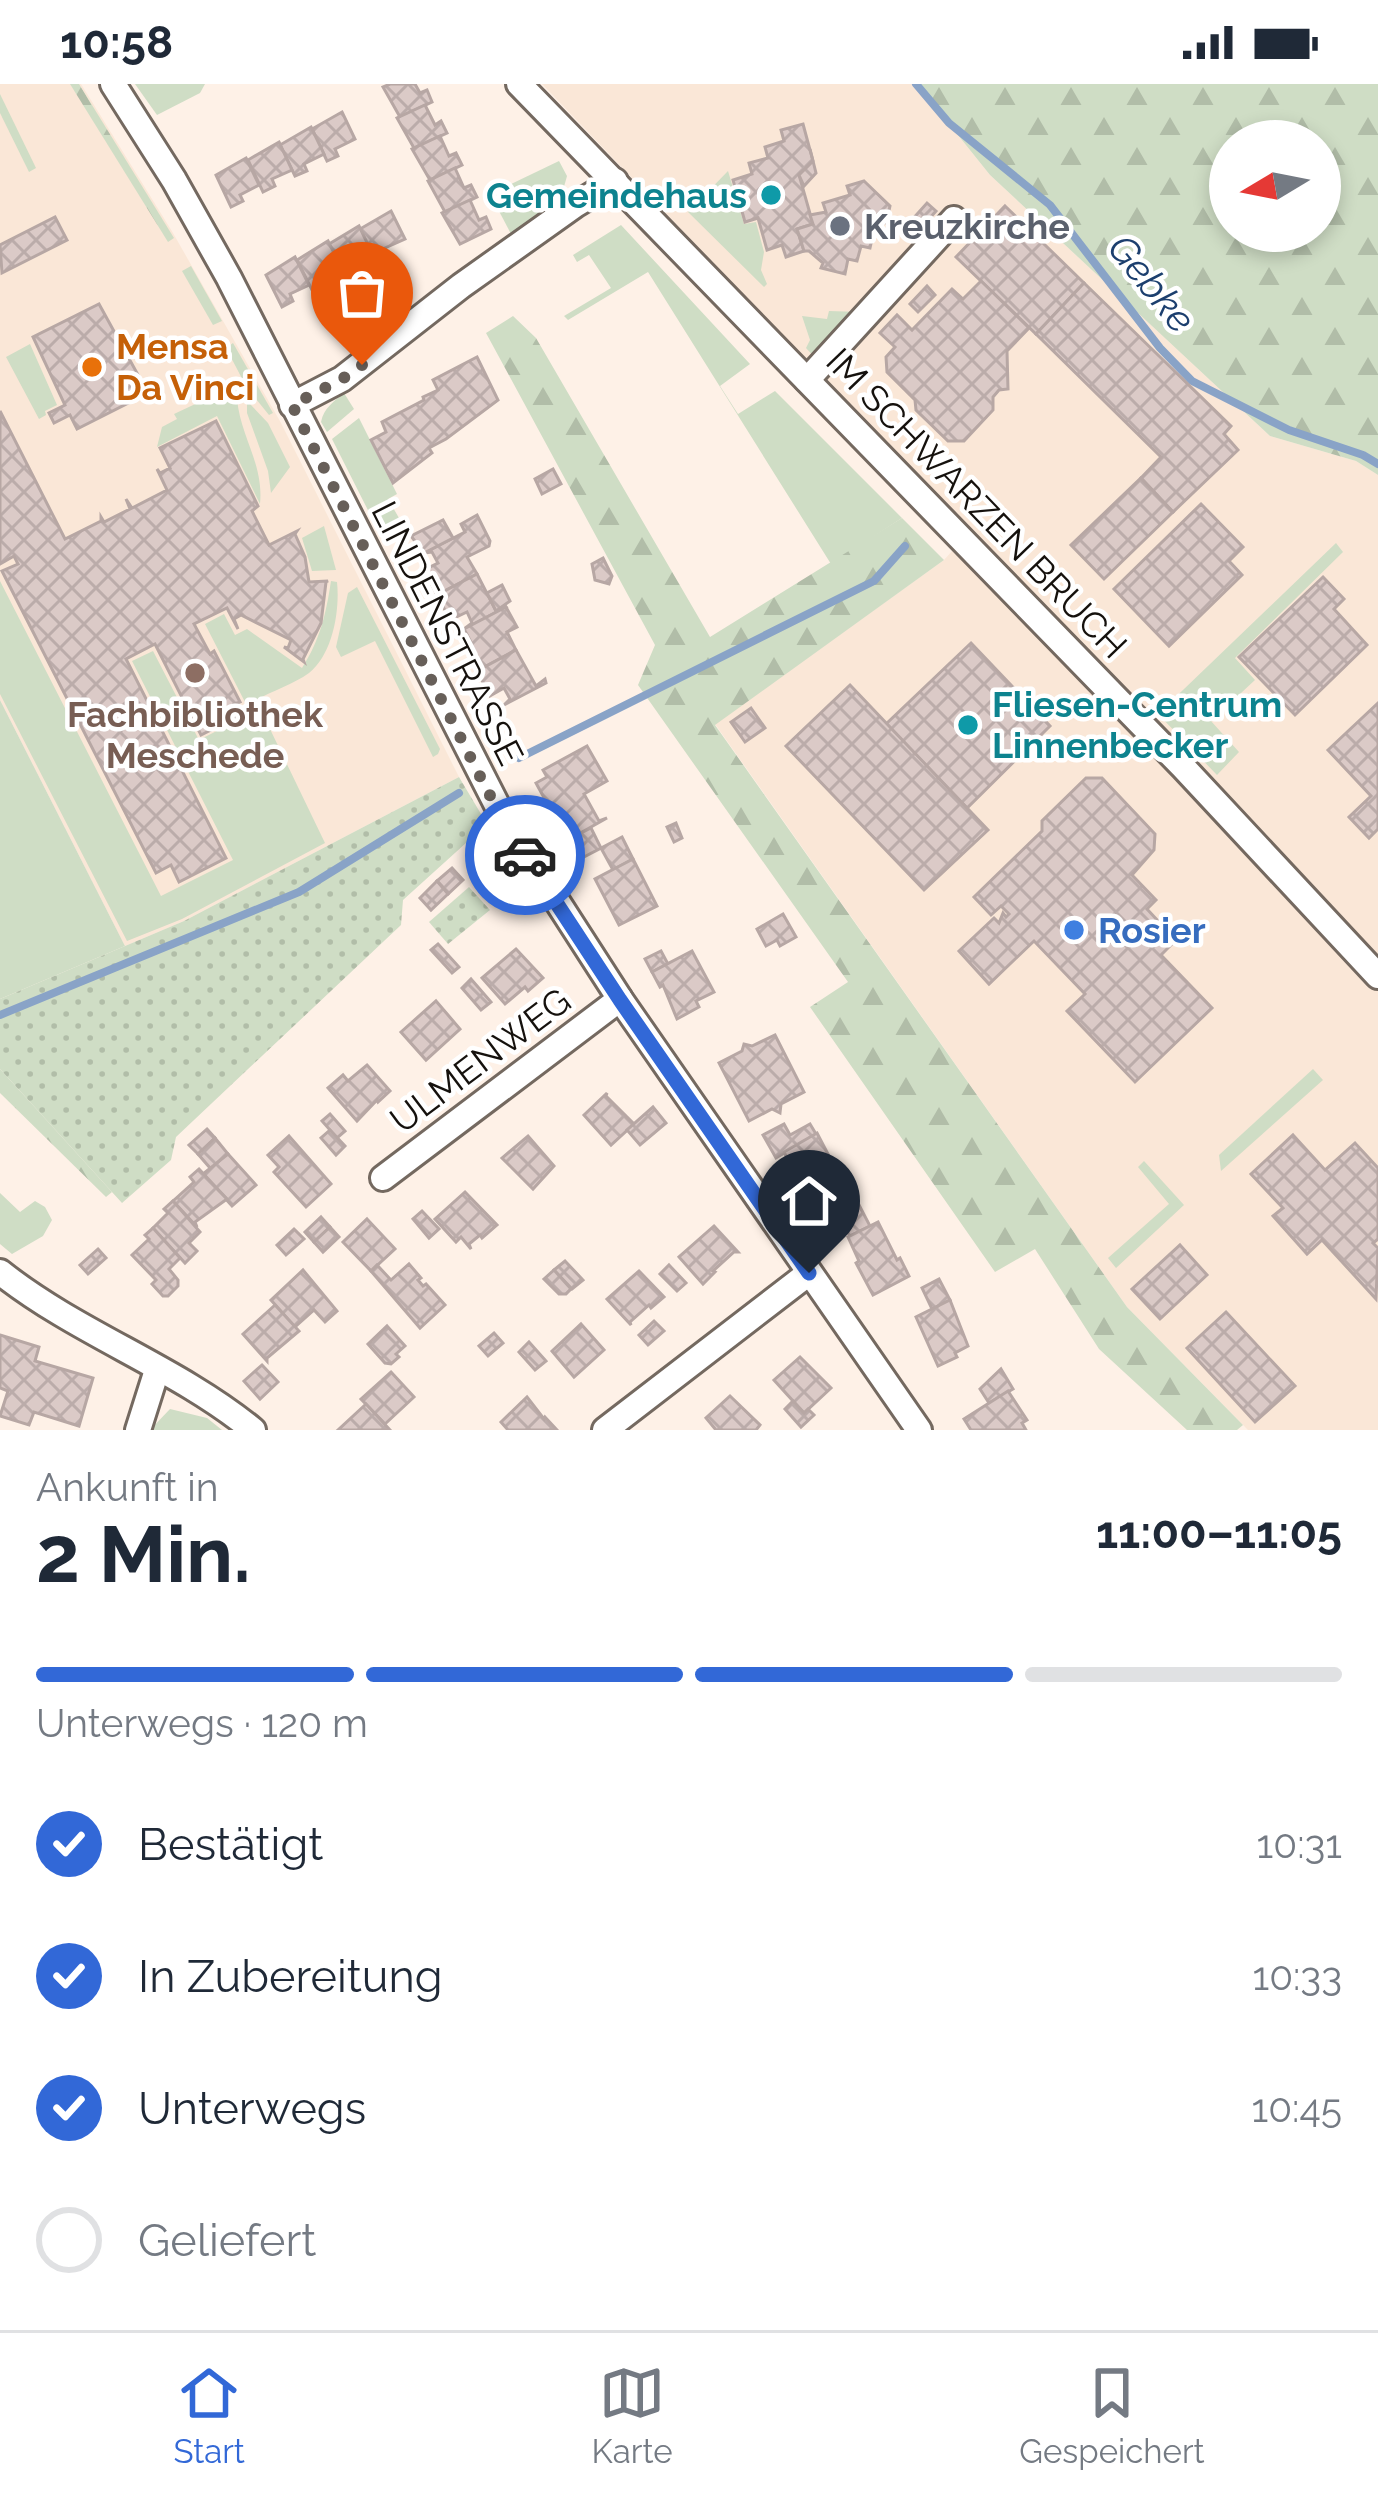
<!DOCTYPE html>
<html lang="de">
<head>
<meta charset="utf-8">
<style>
	body { margin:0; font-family:Raleway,sans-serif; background:#f2f2f3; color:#1f2937; height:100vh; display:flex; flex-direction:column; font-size:45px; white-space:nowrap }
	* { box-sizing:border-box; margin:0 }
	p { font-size:39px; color:#747a83 }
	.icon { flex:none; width:66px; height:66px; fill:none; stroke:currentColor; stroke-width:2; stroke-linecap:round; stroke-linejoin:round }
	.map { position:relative; height:1346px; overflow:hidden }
	.side { display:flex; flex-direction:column; background:#fff; flex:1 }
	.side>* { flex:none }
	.needle { width:78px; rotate:260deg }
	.buttons { position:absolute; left:1209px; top:36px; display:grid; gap:24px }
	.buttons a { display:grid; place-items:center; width:132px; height:132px; border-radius:50%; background:#fff; box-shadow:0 6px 18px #0003; font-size:60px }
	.pin { position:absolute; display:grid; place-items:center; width:102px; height:102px; color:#fff; margin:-123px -51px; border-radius:50% 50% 50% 0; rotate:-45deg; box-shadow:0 0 12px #0007 }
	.pin .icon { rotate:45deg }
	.courier { position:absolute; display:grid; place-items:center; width:120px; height:120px; margin:-60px; border:9px solid #3268d7; border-radius:50%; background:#fff; color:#222; box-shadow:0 3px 15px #0007 }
	.headline em { font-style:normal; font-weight:700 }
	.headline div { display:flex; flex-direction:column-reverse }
	.headline { display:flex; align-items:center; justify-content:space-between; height:204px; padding:0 36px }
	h1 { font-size:78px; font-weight:700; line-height:90px }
	.bar { display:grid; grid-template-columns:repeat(4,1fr); gap:18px 12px; align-content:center; height:144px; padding:0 36px }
	.bar i { height:15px; border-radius:9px; background:#e0e1e3 }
	.bar .current { background:#3268d7 }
	.bar p { grid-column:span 4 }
	ol { padding:0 36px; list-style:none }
	li { display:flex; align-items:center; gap:36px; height:132px }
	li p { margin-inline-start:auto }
	li .icon { padding:12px; border-radius:50%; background:#3268d7; color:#fff; stroke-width:4 }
	li:last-child { color:#747a83 }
	li i { width:66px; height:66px; border:6px solid #e0e1e3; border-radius:50% }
	.status { display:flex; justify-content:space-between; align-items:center; height:84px; padding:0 60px; background:#fff; direction:ltr }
	.status svg { height:33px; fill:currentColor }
	.dock { display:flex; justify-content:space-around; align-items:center; height:168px; border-top:3px solid #e0e1e3; background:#fff; font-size:33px; color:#747a83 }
	.dock a { display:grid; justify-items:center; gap:6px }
	.dock .current { color:#3268d7 }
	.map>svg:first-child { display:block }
	.built { fill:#fae7d7 }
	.grass { fill:#cfddc5 }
	.forest { fill:url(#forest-firs); fill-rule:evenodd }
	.park { fill:url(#park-dots) }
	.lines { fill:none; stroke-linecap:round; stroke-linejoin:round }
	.stream { stroke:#89a3c7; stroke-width:8 }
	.building { fill:url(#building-cross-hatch); stroke:#b7a7a4; stroke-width:3 }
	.street-casing { stroke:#746960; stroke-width:30 }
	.street { stroke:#fff; stroke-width:24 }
	.done { stroke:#675f59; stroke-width:12; stroke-dasharray:0 21.6 }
	.route { stroke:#3268d7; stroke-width:15 }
	.culture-dot { fill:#0f9aa8; stroke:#fff; stroke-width:4.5 }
	.worship-dot { fill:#6b7280; stroke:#fff; stroke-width:4.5 }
	.food-dot { fill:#e8710a; stroke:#fff; stroke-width:4.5 }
	.education-dot { fill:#8d6e63; stroke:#fff; stroke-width:4.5 }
	.shop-dot { fill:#3f7fe0; stroke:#fff; stroke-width:4.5 }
	.labels { text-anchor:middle; stroke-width:9; stroke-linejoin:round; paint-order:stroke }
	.culture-label { font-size:36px; font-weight:bold; fill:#0d838f; stroke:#fff; text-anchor:end }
	.worship-label { font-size:36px; font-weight:bold; fill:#5b616d; stroke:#fff; text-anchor:start }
	.food-label { font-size:36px; font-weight:bold; fill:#c56008; stroke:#fff; text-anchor:start }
	.street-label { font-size:36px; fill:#15110d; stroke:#fff }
	.education-label { font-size:36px; font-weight:bold; fill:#785e54; stroke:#fff }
	.shop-label { font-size:36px; font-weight:bold; fill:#366cbe; stroke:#fff; text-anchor:start }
	.water-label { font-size:39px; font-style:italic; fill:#1c3f6e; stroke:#fff }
</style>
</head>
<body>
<div class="status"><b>10:58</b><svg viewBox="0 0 49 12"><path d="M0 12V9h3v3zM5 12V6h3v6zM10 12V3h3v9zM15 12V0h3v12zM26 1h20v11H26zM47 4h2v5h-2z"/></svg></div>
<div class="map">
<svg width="1378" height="1346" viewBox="0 0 1378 1346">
	<defs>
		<pattern id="forest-firs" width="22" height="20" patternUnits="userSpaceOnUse" patternTransform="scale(3)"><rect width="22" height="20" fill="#cfddc5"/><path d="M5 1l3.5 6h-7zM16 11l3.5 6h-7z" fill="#b1bda8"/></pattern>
		<pattern id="park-dots" width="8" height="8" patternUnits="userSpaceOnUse" patternTransform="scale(3)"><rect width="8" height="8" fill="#cfddc5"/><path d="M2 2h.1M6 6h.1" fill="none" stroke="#b1bda8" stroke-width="1.8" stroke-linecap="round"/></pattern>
		<pattern id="building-cross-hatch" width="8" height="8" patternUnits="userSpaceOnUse" patternTransform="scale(3)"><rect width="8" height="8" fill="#dbcac7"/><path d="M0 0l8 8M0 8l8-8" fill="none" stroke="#bbacaa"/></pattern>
	</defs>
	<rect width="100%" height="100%" fill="#fef1e7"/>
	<g class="built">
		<path d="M0,0H81L173,149L281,339L459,693L184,837L125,862L0,616Z"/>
		<path d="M542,0H917L990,91L1270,352L1356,377L1378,391V1346H1248L1127,1223L715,640L944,476L970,447Z"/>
	</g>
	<g class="grass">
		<path d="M135,0H205L200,9L157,31Z"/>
		<path d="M0,10L36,84L29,88L0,29Z"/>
		<path d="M559,77L567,92L560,117L511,150L490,110Z"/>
		<path d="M728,87L744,140L756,138L764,168L761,186L767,200L764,203L688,128Z"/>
		<path d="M621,141L750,280L720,302L738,330L775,307L902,434L831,480L648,188L568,236L564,232L611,204L589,171L577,178L573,171Z"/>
		<path d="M829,227L861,228L817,276L806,264L810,256L802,232L827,235Z"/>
		<path d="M233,259L273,329L269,331L247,304L226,264Z"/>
		<path d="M30,260L57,321L45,327L46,331L39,335L6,273Z"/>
		<path d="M223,307L237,314C240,353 264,379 260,420L217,332L157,363L162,343L177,335L174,330Z"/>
		<path d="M344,309L354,325L327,348L321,338C324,324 333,318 344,309Z"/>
		<path d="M247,320H250L268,339L290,383L271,409L268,387L247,329Z"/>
		<path d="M359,334L397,410L388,415L399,434L378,446L332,355Z"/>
		<path d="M324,442L336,486L312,487L302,454Z"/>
		<path d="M1336,459L1343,468L1235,574L1255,596L1211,637L1239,668L1217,691L1158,630Z"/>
		<path d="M0,497L161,812L233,776L132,577L153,567L199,656L246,632L241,623L246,620L205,540L224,530L235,551L247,545L302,584C320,556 326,530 331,497L337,498C340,526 333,570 309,589C294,600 272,607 256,616L325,759L182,835L127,857L0,610Z"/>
		<path d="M357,503L440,665L438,670L433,673L375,557L341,573L336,563L348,509Z"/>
		<path d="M0,616L125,862L0,915Z"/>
		<path d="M1313,985L1323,996L1221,1087L1219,1071Z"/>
		<path d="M1144,1077L1184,1121L1116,1184L1108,1174L1169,1120L1138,1083Z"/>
		<path d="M0,1109L20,1128L35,1117L45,1123L52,1136L43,1152L12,1170L0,1160Z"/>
		<path d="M170,1325L207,1334L222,1346H150Z"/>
	</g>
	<g class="forest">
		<path d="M70,0H79L174,154L168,158Z"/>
		<path d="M917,0H1378V391L1356,377L1270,352L990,91ZM1230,57H1320V147H1230Z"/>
		<path d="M191,182L222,237L213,241L182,187Z"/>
		<path d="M513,232L536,254L710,553L902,434L944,476L715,641L1127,1223L1243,1341L1237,1346H1187L1099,1265L1035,1165L995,1188L810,923L848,898L638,601L655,561L486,249Z"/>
		<path d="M0,985L112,1108L106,1113L0,1009Z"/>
	</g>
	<g class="park">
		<path d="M459,693L487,740L403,816L401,841L176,1053L171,1076L122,1119L0,985V915L184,837Z"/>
		<path d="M469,803L490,826L448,860L429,838Z"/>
	</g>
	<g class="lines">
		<g class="stream">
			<path d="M916,0L949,39L1050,121L1160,264L1192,297L1289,346L1363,371L1378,380"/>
			<path d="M519,674L874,497L905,462"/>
			<path d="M0,931L299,808L459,709"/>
		</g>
	</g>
	<g class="building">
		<path d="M390,0H415L420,9L427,6L432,18L400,33L383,3Z"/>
		<path d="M425,21L435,41L441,37L447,49L414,64L397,34Z"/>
		<path d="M342,28L355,55L335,65L338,72L327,77L312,45Z"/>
		<path d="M803,40L813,77L799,91L813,140L797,145L804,167L786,173L782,161L767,166L758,134L745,138L733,96L752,90L749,79L768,74L765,63L784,57L781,46Z"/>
		<path d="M311,43L324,70L304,80L307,87L295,92L280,61Z"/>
		<path d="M440,52L449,72L456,69L462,81L430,96L412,65Z"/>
		<path d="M279,58L292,86L272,95L275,102L263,108L248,76Z"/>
		<path d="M810,65L816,89L804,102L799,91L813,77Z"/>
		<path d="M246,74L259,101L240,111L243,117L231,123L216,91Z"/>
		<path d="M455,84L464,104L471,101L477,113L445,128L428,97Z"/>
		<path d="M864,97L890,122L886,139L876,137L870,164L861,162L857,177L848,175L845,190L821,184L823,179L809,167H804L797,145L813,140L810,131L826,128L823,119L850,111L847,102Z"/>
		<path d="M470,116L479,136L486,133L491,145L460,160L442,129Z"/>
		<path d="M927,119L936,127L920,145L911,137Z"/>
		<path d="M1005,122L1084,199L1036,250L956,173Z"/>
		<path d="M391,127L405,155L385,164L388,171L375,177L360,145Z"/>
		<path d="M55,133L67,156L2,189L0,161Z"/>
		<path d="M359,142L373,171L353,180L356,186L345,191L329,160Z"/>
		<path d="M328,157L342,185L322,195L325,201L313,208L297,176Z"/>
		<path d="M295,173L309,201L290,210L293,217L282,223L266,191Z"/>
		<path d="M981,197L1029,244L1007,267L1008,305L999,306L993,313V326L964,357H948L916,326L915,316L887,288L886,273L895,263L880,249L897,231L912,246L952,205L963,215Z"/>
		<path d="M1084,199L1231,342L1224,350L1238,366L1173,428L1141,394L1161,373L1036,250Z"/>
		<path d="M927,202L935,211L918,228L910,220Z"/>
		<path d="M99,220L148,309L77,345L70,331L54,339L49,329L65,321L33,253Z"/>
		<path d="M477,273L498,316L446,355L429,364L432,369L393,399L371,356L386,348L382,338L424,316L423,313L438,306L433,296Z"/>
		<path d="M0,327L65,455L101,437V433L104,438L130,425L126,415L132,424L167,406L157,385L160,389L170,384L160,364L216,337L258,422L252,427L269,461L297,447L295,450L305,473L309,498L328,497L326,498L321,539L303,575L304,578L284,563L288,564L291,556L241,531L234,535L238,545L227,524L194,540L210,570L214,567L240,618L234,620L240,631L201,651L155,560L126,575L226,774L179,798L171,781L156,789L2,487L18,480L14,472L0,480Z"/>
		<path d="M553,385L561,400L542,410L535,395Z"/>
		<path d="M1141,394L1173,428L1104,495L1071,461Z"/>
		<path d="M1201,420L1243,463L1229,477L1242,491L1169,562L1114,505Z"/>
		<path d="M477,431L490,457L489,462L467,473L477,490L437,511L424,486L438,479L432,468L424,469L465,448L461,440Z"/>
		<path d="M443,436L453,454L424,469L411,452Z"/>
		<path d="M603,474L612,492L609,500L595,496L592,480Z"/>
		<path d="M477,490L496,527L505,523L503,520L506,523L464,545L472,539L467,528L450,536L437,511Z"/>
		<path d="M1323,493L1344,515L1334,525L1367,561L1295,631L1239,573Z"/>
		<path d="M502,501L510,517L496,527L487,509Z"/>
		<path d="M506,523L517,543L507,548L516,566L477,587L463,562L471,558L464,545Z"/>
		<path d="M971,559L1050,642L967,724L886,640Z"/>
		<path d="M516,566L536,602L545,595L546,599L504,621L510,615L504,604L490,612L477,587Z"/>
		<path d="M850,601L988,746L924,806L786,662Z"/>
		<path d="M1378,619V745L1369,754L1349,733L1371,712L1328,666Z"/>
		<path d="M751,624L765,644L745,658L731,638Z"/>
		<path d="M587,662L607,697L584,710L599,737L607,734L575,752L562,727L554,732L536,699L547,693L543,686Z"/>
		<path d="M1086,694H1102L1155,750L1154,766L1132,791L1156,816L1147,825L1172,852V860L1161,871L1212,924L1135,998L1067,927L1085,910L1034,857L989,900L959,867L994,834L999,839L1003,829L1006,833L1009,830L1001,822L991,831L974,813L1042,747V737Z"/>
		<path d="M676,739L682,754L674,758L667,743Z"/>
		<path d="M591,744L601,764L580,775L569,755Z"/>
		<path d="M622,753L633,775L613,786L601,764Z"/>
		<path d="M633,775L657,822L619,841L595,795Z"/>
		<path d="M452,784L463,796L448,810L437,797Z"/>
		<path d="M437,797L448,810L431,826L420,814Z"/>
		<path d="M783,830L796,853L780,862L777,856L766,862L757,845Z"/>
		<path d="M438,860L459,883L452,889L431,866Z"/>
		<path d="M516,865L543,894L528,907L525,903L505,920L482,894Z"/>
		<path d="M661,867L668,880L652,888L645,875Z"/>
		<path d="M692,867L714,908L696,917L699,923L677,935L663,901L660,903L652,888Z"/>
		<path d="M471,895L491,918L481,926L462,904Z"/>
		<path d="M436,917L460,945L426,976L401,948Z"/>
		<path d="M775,951L804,1008L781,1020L780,1029L772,1025L749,1037L719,979L742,967L744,960L752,962Z"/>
		<path d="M367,981L390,1007L378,1018L377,1016L357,1037L328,1004L343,991L348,997Z"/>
		<path d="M607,1009L606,1012L634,1040L611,1061L584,1031Z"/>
		<path d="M653,1023L666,1039L640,1061L627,1046Z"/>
		<path d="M330,1030L345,1047L337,1054L322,1037Z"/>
		<path d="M784,1040L790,1051L810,1040L816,1050L776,1074L763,1051Z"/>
		<path d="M207,1045L215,1054L198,1070L189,1061Z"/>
		<path d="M330,1046L345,1062L336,1071L321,1054Z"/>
		<path d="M817,1049L844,1101L811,1119L784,1068Z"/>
		<path d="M1293,1051L1325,1086L1355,1059L1378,1084V1155L1373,1159L1378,1164L1376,1215L1322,1156L1307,1170L1273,1132L1283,1124L1251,1090Z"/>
		<path d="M289,1052L331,1100L306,1123L274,1088L279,1083L268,1071Z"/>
		<path d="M528,1052L554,1082L533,1105L502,1074Z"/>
		<path d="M215,1054L228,1070L211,1085L198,1070Z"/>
		<path d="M228,1070L256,1101L232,1122L203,1090Z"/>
		<path d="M199,1085L227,1115L195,1138L197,1143L173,1117L194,1098L190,1093Z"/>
		<path d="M465,1108L497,1141L482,1154L480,1151L469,1160L471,1165L461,1153L456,1158L435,1135Z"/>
		<path d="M173,1117L200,1148L189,1159L197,1167L185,1179L153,1144L168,1129L164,1125Z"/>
		<path d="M858,1119L870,1142L850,1152L837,1130Z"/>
		<path d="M422,1127L439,1145L429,1154L413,1135Z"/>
		<path d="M321,1133L330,1143L314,1158L305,1148Z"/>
		<path d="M367,1135L395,1165L371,1187L343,1158Z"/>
		<path d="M878,1138L897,1176L900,1174L909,1192L873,1211L856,1179L859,1177L848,1153Z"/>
		<path d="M714,1142L738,1168H734L713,1187L715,1188L703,1200L679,1173Z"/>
		<path d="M330,1143L339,1153L323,1168L314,1158Z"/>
		<path d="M153,1144L180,1174L169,1185L178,1196V1202L168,1212H163L152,1200L156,1196L132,1171L149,1155L145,1151Z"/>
		<path d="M294,1145L304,1155L286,1171L277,1161Z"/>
		<path d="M1180,1161L1207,1191L1160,1235L1132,1205Z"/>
		<path d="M98,1165L106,1174L88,1190L80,1181Z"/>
		<path d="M565,1177L583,1196L572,1205L554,1186Z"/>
		<path d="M409,1180L421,1194L418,1196L423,1202L426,1200L445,1221L420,1244L371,1187L377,1181L391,1196Z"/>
		<path d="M669,1181L686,1199L677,1207L660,1190Z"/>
		<path d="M303,1186L337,1227L325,1238L314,1226L295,1243L271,1216Z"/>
		<path d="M554,1186L571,1205L566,1210H559L544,1195Z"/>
		<path d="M639,1187L664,1213L651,1224L649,1221L630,1238L631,1241L607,1215Z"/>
		<path d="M939,1195L950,1216L932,1225L922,1204Z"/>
		<path d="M950,1216L968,1262L955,1269L957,1273L938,1282L916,1233Z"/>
		<path d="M275,1221L299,1247L267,1274V1277L243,1250Z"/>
		<path d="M1226,1228L1295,1302L1255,1338L1187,1264Z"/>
		<path d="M654,1237L664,1247L648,1261L639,1251Z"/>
		<path d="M581,1240L604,1266L574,1293L552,1267Z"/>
		<path d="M387,1242L405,1262L396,1270L399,1273L391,1280L385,1279L368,1260Z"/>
		<path d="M494,1249L503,1259L488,1272L479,1262Z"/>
		<path d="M0,1251L39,1263L35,1277L93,1294L79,1342L34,1328L29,1341L0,1332L8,1307L0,1304Z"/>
		<path d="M529,1258L546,1277L535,1286L519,1268Z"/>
		<path d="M800,1273L831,1304L804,1329L774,1296Z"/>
		<path d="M262,1281L278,1298L260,1315L244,1297Z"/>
		<path d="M1001,1285L1013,1305L989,1319L980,1305Z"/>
		<path d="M391,1288L414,1313L385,1340L361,1315Z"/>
		<path d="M1008,1307L1027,1336L1022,1339L1026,1346H971L964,1335Z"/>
		<path d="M730,1312L760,1341L756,1346H716L706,1334Z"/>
		<path d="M527,1313L544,1335L545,1333L557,1346H508L501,1338Z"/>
		<path d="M793,1317L804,1329L808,1325L814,1331L801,1343L785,1325Z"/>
		<path d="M366,1320L390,1346H338Z"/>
	</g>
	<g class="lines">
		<g class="street-casing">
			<g id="street">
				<path d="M113,0L174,96L229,194L504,735L620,915L919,1346"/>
				<path d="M519,0L1183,683L1378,892"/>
				<path d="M807,296L954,135"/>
				<path d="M292,321L342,295L461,202L575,121L615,97"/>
				<path d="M383,1094L620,915"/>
				<path d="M0,1188C78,1250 176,1283 253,1346"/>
				<path d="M138,1346L157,1286"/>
				<path d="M605,1346L809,1189"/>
			</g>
		</g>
		<use href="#street" class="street"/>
	</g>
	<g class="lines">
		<path class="done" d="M362,281L342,295L292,321L488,708L525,771"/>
		<path class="route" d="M525,771L620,916L809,1189"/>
	</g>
	<g class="culture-dot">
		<circle cx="771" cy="111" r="12"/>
		<circle cx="968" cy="641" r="12"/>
	</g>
	<circle class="worship-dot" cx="840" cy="142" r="12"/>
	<circle class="food-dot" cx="92" cy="283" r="12"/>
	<circle class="education-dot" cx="195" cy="589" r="12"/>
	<circle class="shop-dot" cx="1074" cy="846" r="12"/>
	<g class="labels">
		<g class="culture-label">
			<text x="747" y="124">Gemeindehaus</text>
			<text x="992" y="633" text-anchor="start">Fliesen-Centrum<tspan x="992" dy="41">Linnenbecker</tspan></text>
		</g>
		<g class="worship-label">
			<text x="864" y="155">Kreuzkirche</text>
		</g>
		<g class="food-label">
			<text x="116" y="275">Mensa<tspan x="116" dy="41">Da Vinci</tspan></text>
		</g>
		<g class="street-label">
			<text transform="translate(977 419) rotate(46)" y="13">IM SCHWARZEN BRUCH</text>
			<text transform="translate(448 549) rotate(63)" y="13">LINDENSTRASSE</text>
			<text transform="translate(480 976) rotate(-37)" y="13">ULMENWEG</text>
		</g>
		<g class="education-label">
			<text x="195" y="643">Fachbibliothek<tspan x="195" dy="41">Meschede</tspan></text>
		</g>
		<g class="shop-label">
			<text x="1098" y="859">Rosier</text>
		</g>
		<g class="water-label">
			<text transform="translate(1152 199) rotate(51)" y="14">Gebke</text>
		</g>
	</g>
</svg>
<div class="buttons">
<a><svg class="needle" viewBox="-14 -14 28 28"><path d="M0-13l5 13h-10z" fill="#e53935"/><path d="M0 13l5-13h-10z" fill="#747a83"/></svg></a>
</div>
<div class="pin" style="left:362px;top:281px;background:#ea580c"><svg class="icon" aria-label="bag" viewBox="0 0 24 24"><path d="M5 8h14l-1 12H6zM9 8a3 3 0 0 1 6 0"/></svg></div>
<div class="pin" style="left:809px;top:1189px;background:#1f2937"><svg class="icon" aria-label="home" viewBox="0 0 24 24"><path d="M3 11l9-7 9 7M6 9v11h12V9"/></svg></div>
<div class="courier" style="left:525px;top:771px"><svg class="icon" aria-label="car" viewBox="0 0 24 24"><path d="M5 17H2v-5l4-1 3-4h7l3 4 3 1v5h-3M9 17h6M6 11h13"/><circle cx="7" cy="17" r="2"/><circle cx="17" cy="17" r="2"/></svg></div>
</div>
<section class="side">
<div class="headline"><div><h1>2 Min.</h1><p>Ankunft in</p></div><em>11:00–11:05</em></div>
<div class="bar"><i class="current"></i><i class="current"></i><i class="current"></i><i></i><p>Unterwegs · 120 m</p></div>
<ol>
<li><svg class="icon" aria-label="check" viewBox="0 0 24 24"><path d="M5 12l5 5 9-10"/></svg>Bestätigt<p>10:31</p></li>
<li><svg class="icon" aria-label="check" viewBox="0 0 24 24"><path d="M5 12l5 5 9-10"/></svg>In Zubereitung<p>10:33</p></li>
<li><svg class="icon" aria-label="check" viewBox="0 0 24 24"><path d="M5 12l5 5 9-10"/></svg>Unterwegs<p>10:45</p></li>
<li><i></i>Geliefert</li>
</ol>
</section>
<nav class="dock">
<a class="current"><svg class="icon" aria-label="home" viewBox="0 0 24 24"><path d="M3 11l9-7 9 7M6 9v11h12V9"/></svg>Start</a>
<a><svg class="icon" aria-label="map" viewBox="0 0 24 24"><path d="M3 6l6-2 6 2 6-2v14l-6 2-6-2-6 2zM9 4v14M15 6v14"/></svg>Karte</a>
<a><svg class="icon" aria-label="saved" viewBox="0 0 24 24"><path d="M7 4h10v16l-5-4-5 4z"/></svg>Gespeichert</a>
</nav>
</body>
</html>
